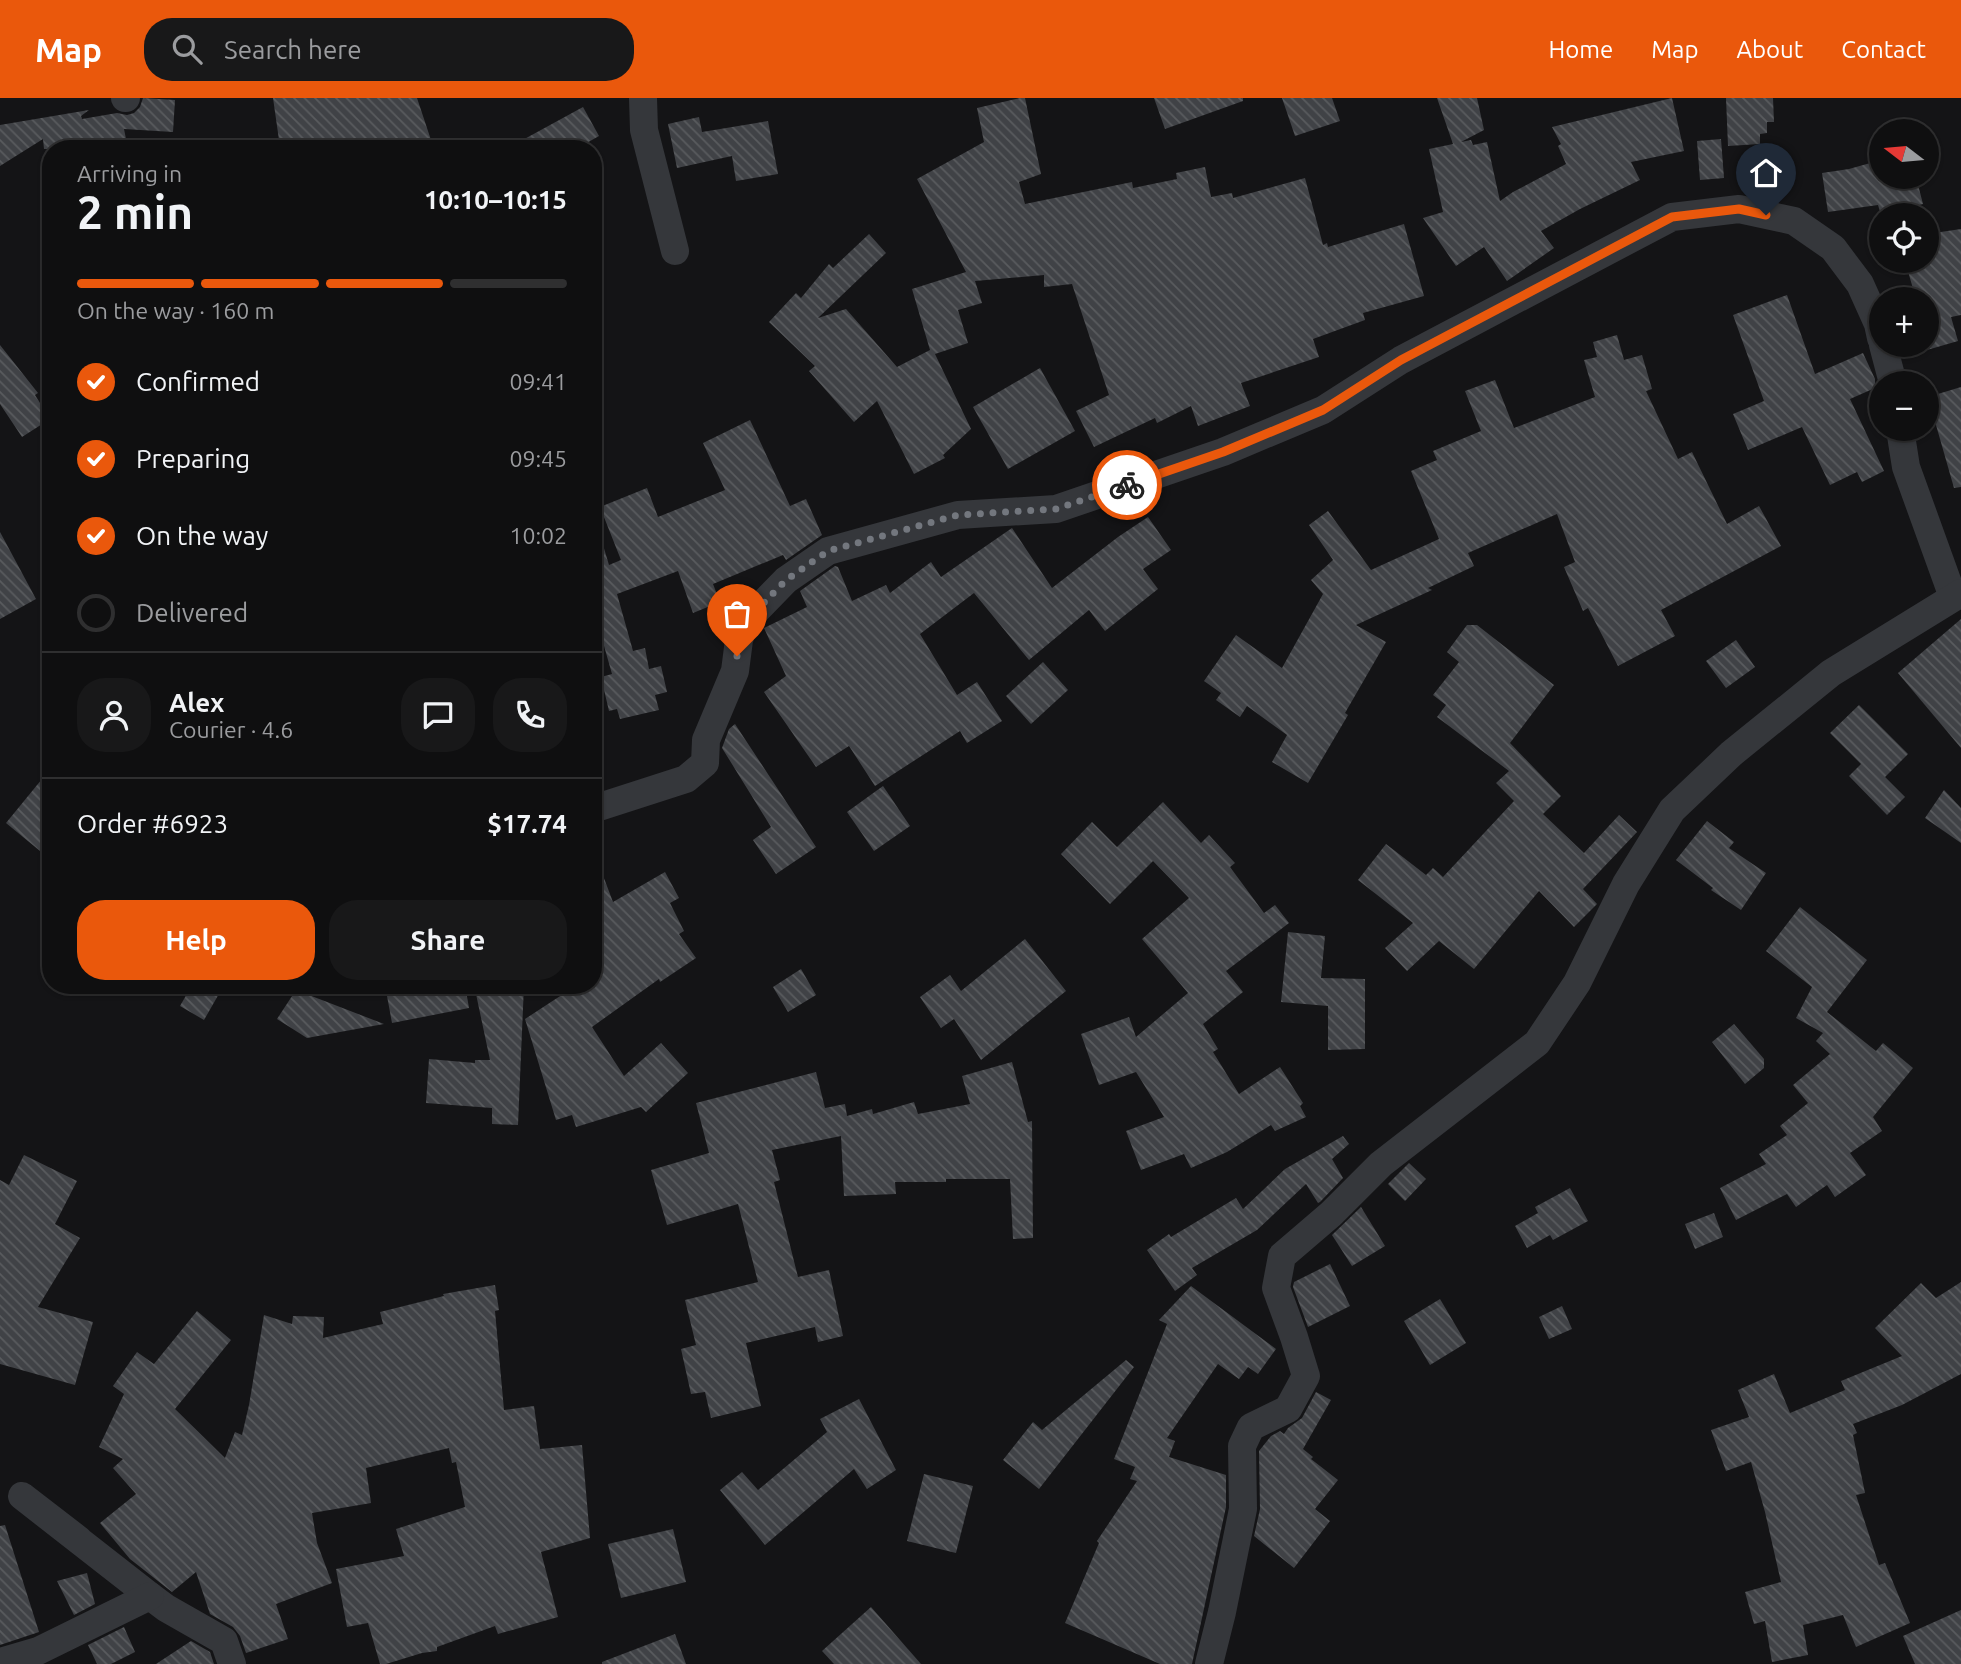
<!DOCTYPE html>
<html lang="en">
<head>
<meta charset="utf-8">
<style>
	body { margin:0; font-family:Ubuntu,sans-serif; background:#181819; color:#f1f3f6; height:100vh; display:flex; flex-direction:column; font-size:26px; white-space:nowrap }
	* { box-sizing:border-box; margin:0 }
	p { font-size:23px; color:#9b9c9f }
	.icon { flex:none; width:38px; height:38px; fill:none; stroke:currentColor; stroke-width:2; stroke-linecap:round; stroke-linejoin:round }
	.map { position:relative; flex:1; overflow:hidden }
	.side { position:absolute; left:42px; top:42px; width:560px; height:854px; display:flex; flex-direction:column; background:#0f0f10; border-radius:28px; box-shadow:0 2px 5px #0004,0 0 0 2px #2f2f30 }
	.side>* { flex:none }
	.needle { width:46px; rotate:286deg }
	.fabs { position:absolute; left:1869px; top:21px; display:grid; gap:14px }
	.fabs a { display:grid; place-items:center; width:70px; height:70px; border-radius:50%; background:#0f0f10; box-shadow:0 2px 5px #0004,0 0 0 2px #2f2f30; font-size:35px }
	.pin { position:absolute; display:grid; place-items:center; width:60px; height:60px; color:#fff; margin:-72px -30px; border-radius:50% 50% 50% 0; rotate:-45deg; box-shadow:0 0 7px #0007 }
	.pin .icon { rotate:45deg }
	.courier { position:absolute; display:grid; place-items:center; width:70px; height:70px; margin:-35px; border:5px solid #ea580c; border-radius:50%; background:#fff; color:#222; box-shadow:0 2px 9px #0007 }
	.headline em { font-style:normal; font-weight:700 }
	.headline div { display:flex; flex-direction:column-reverse }
	.headline { display:flex; align-items:center; justify-content:space-between; height:119px; padding:0 35px }
	h1 { font-size:46px; font-weight:700; line-height:52px }
	.bar { display:grid; grid-template-columns:repeat(4,1fr); gap:10px 7px; align-content:center; height:84px; padding:0 35px }
	.bar i { height:9px; border-radius:5px; background:#2f2f30 }
	.bar .current { background:#ea580c }
	.bar p { grid-column:span 4 }
	.line { display:flex; align-items:center; gap:18px; padding:0 35px; border-top:2px solid #2f2f30 }
	.line div { flex:1 }
	.round { display:grid; place-items:center; flex:none; width:74px; height:74px; border-radius:28px; background:#181819 }
	ol { padding:0 35px; list-style:none }
	li { display:flex; align-items:center; gap:21px; height:77px }
	li p { margin-inline-start:auto }
	li .icon { padding:7px; border-radius:50%; background:#ea580c; color:#fff; stroke-width:4 }
	li:last-child { color:#9b9c9f }
	li i { width:38px; height:38px; border:4px solid #2f2f30; border-radius:50% }
	.button { display:flex; gap:14px; margin-top:auto; padding:14px 35px }
	.button a { flex:1; height:80px; border-radius:28px; background:#ea580c; color:#fff; font-size:28px; font-weight:700; line-height:80px; text-align:center }
	.button a+a { background:#181819; color:#f1f3f6 }
	header { display:flex; align-items:center; gap:42px; box-sizing:border-box; height:98px; padding:0 35px; background:#ea580c; color:#fff }
	header strong { font-size:33px }
	nav { display:flex; gap:38px; margin-inline-start:auto; font-size:24px }
	.search { width:490px; height:63px; background:#181819; display:flex; align-items:center; gap:18px; box-sizing:border-box; padding:0 24px; border-radius:28px; color:#9b9c9f; font-size:26px }
	.map>svg:first-child { display:block }
	.building { fill:url(#building-back-hatch) }
	.lines { fill:none; stroke-linecap:round; stroke-linejoin:round }
	.street { stroke:#35373b; stroke-width:28 }
	.done { stroke:#73777e; stroke-width:7; stroke-dasharray:0 12.6 }
	.route { stroke:#ea580c; stroke-width:9 }
</style>
</head>
<body>
<header>
<strong>Map</strong>
<div class="search"><svg class="icon" aria-label="search" viewBox="0 0 24 24"><circle cx="10" cy="10" r="6"/><path d="M15 15l6 6"/></svg>Search here</div>
<nav><a>Home</a><a>Map</a><a>About</a><a>Contact</a></nav>
</header>
<div class="map">
<svg width="1961" height="1566" viewBox="0 0 1961 1566">
	<defs>
		<pattern id="building-back-hatch" width="6" height="6" patternUnits="userSpaceOnUse" patternTransform="scale(1.75)"><rect width="6" height="6" fill="#404246"/><path d="M-1 5l2 2M0 0l6 6M5-1l2 2" fill="none" stroke="#595b5e"/></pattern>
	</defs>
	<rect width="100%" height="100%" fill="#141416"/>
	<g class="building">
		<path d="M143,0L175,2L173,34L124,31L128,51H44L43,41L0,68V27L89,12L81,18L82,21L117,15L127,17L134,15L140,9Z"/>
		<path d="M273,0H417L434,51H314L313,44L280,49Z"/>
		<path d="M1020,0H1025L1041,76L1019,84L1025,106L1132,84L1133,90L1177,81L1176,75L1205,69L1211,99L1232,95L1233,100L1305,80L1323,147L1327,145L1328,149L1404,126L1424,198L1363,215L1365,222L1313,241L1319,259L1241,285L1250,308L1198,328L1191,308L1157,325L1155,320L1094,349L1076,313L1109,297L1072,186L1044,189V177L975,183L982,205L958,212L968,245L935,256L971,331L943,357L945,360L914,376L877,303L854,324L809,273L815,268L769,224L796,195L801,200L829,166L833,170L869,136L886,155L818,220L846,211L897,269L930,252L912,191L966,174L917,81L984,44L977,10Z"/>
		<path d="M1154,0H1243V3L1165,31Z"/>
		<path d="M1282,0H1332L1340,23L1295,38Z"/>
		<path d="M1437,0H1477L1484,32L1461,44L1471,42L1473,47L1487,44L1500,103L1513,94L1566,66L1558,48L1561,46L1552,29L1672,0L1684,53L1631,64L1640,82L1580,111L1541,133L1554,150L1507,183L1484,149L1456,168L1423,120L1443,114L1429,51L1453,46Z"/>
		<path d="M1726,0H1773L1774,24H1767V35L1760,36V46L1728,48Z"/>
		<path d="M583,9L599,38L576,51H506Z"/>
		<path d="M699,19L702,34L768,23L778,76L736,83L732,58L677,70L668,26Z"/>
		<path d="M1721,41L1724,80L1700,82L1697,43Z"/>
		<path d="M1881,62V79H1916L1923,106L1881,117L1878,107L1828,114L1822,75L1849,71Z"/>
		<path d="M1961,131V217L1951,219L1958,243L1927,252V201H1916L1905,163H1927V136Z"/>
		<path d="M1787,197L1815,276L1863,255L1875,281V290L1850,301L1884,373L1862,384L1857,374L1830,387L1802,329L1748,352L1733,316L1764,303L1733,217Z"/>
		<path d="M1617,237L1624,262L1642,257L1652,291L1646,293L1678,361L1692,354L1727,426L1759,408L1781,448L1661,512L1675,538L1618,568L1588,510L1583,513L1564,469L1575,464L1557,416L1468,455L1474,468L1428,490L1432,492L1356,527L1386,544L1345,615L1348,617L1308,685L1272,664L1287,637L1247,608L1240,619L1216,602L1221,595L1204,583L1236,537L1282,570L1323,496L1311,482L1333,462L1309,427L1328,413L1371,472L1439,441L1411,373L1437,362L1433,353L1481,333L1465,293L1495,282L1514,330L1595,299L1584,262L1597,259L1593,244Z"/>
		<path d="M0,247L38,295L35,297L50,321L22,339L0,306Z"/>
		<path d="M1040,270L1075,333L1008,371L973,309Z"/>
		<path d="M1961,289V389L1954,390L1928,299Z"/>
		<path d="M750,322L790,408L806,401L822,437L786,462L783,457L713,486L720,504L693,515L678,473L617,496L633,553L645,550L649,571L661,568L667,594L655,597L659,612L620,621L617,611L609,613L601,579L612,576L593,509V438L600,437L609,467L621,462L600,409L647,390L658,419L725,392L703,345Z"/>
		<path d="M1148,419L1171,452L1143,471L1158,491L1105,533L1089,512L1029,562L974,495L920,536L957,597L977,584L1002,623L967,645L960,633L875,688L849,648L816,669L764,594L786,578L764,530L807,509L800,493L835,468L838,469L852,503L886,487L890,495L931,464L941,479L1012,430L1052,490L1118,439Z"/>
		<path d="M0,434L36,501L0,521Z"/>
		<path d="M1961,521V650L1898,575Z"/>
		<path d="M1467,527H1477L1554,587L1510,645L1561,698L1543,716L1584,755L1619,717L1637,734L1583,791L1597,806L1574,829L1539,793L1474,871L1439,843L1407,873L1385,850L1413,825L1358,782L1386,746L1426,777L1433,770L1443,779L1514,703L1496,685L1509,673L1437,619L1446,607L1433,597L1459,564L1447,554Z"/>
		<path d="M1736,542L1755,569L1726,590L1706,563Z"/>
		<path d="M1043,564L1068,592L1031,626L1006,598Z"/>
		<path d="M1859,607L1908,656L1885,679L1905,699L1887,717L1849,678L1861,666L1830,635Z"/>
		<path d="M735,626L816,749L776,776L753,742L771,729L722,650L729,631Z"/>
		<path d="M51,670V762L6,725Z"/>
		<path d="M883,688L910,728L874,753L847,714Z"/>
		<path d="M1944,692L1961,710V745L1925,720Z"/>
		<path d="M1163,704L1201,745L1209,737L1235,765L1230,769L1264,815L1275,807L1289,825L1226,873L1243,894L1203,926L1218,951L1213,954L1239,996L1280,969L1303,1005L1300,1008L1306,1019L1275,1033L1271,1027L1227,1054L1191,1070L1184,1056L1141,1072L1126,1033L1164,1019L1136,974L1099,987L1081,936L1129,919L1136,939L1188,895L1142,841L1189,800L1153,763L1110,806L1061,756L1092,724L1117,749Z"/>
		<path d="M1707,723L1734,744L1729,750L1766,775L1741,812L1711,792L1713,790L1676,762Z"/>
		<path d="M593,759H596L613,804L665,774L679,800L670,805L684,833L679,836L696,860L660,884L659,881L592,929L624,978L661,945L688,975L646,1014L641,1009L576,1029L572,1017L556,1022L525,921L577,887H593Z"/>
		<path d="M1800,809L1867,862L1827,914L1876,953L1883,945L1913,970L1873,1019L1882,1033L1850,1055L1866,1077L1835,1099L1827,1087L1796,1109L1787,1096L1736,1122L1720,1090L1766,1066L1759,1056L1787,1037L1780,1028L1808,1005L1793,987L1830,956L1816,943L1823,935L1796,920L1812,889L1766,853Z"/>
		<path d="M1288,834L1325,838L1321,880L1365,881V951L1328,952V908L1281,904Z"/>
		<path d="M1025,841L1066,893L981,962L954,921L941,930L920,899L950,877L961,893Z"/>
		<path d="M801,871L816,897L788,914L773,889Z"/>
		<path d="M192,887H224L204,922L180,908Z"/>
		<path d="M385,887H465L469,910L392,925Z"/>
		<path d="M516,887H524L518,1027L492,1026V1010L426,1005L429,961L475,965V962H490L476,896Z"/>
		<path d="M296,892L384,926L307,940L277,921Z"/>
		<path d="M1734,926L1764,961V970L1745,986L1712,944Z"/>
		<path d="M1012,964L1028,1024L1032,1023L1033,1140L1013,1141L1010,1081H946V1084H895L896,1096L844,1098L841,1038L772,1052L780,1082L774,1084L798,1179L829,1172L843,1238L818,1244L815,1229L746,1245L761,1308L711,1320L705,1294L691,1296L681,1251L696,1247L685,1202L758,1184L738,1106L667,1127L651,1072L709,1055L696,1005L816,974L825,1010L845,1006L847,1018L872,1011L873,1016L914,1004L918,1016L970,1006L962,978Z"/>
		<path d="M1343,1038L1349,1046L1332,1061L1343,1080L1320,1104L1318,1105L1306,1086L1257,1132L1192,1170L1197,1177L1175,1193L1147,1152L1169,1136L1171,1139L1236,1100L1243,1111L1285,1071Z"/>
		<path d="M24,1057L77,1083L55,1126L80,1140L38,1209L93,1224L75,1287L0,1266V1082L9,1087Z"/>
		<path d="M1409,1065L1426,1081L1405,1103L1388,1086Z"/>
		<path d="M1570,1090L1588,1123L1553,1142L1550,1137L1527,1150L1515,1128L1538,1115L1535,1109Z"/>
		<path d="M1361,1109L1385,1148L1352,1168L1332,1137Z"/>
		<path d="M1714,1115L1723,1139L1695,1151L1685,1126Z"/>
		<path d="M1330,1166L1350,1208L1308,1229L1293,1189L1294,1184Z"/>
		<path d="M1961,1184V1276L1902,1307L1853,1326L1857,1335L1853,1337L1865,1395L1856,1397L1879,1467L1885,1465L1910,1525L1856,1549L1843,1517L1803,1527L1808,1557L1772,1564L1765,1523L1754,1526L1745,1494L1781,1484L1765,1414L1751,1364L1726,1373L1711,1332L1749,1319L1738,1292L1774,1276L1790,1315L1845,1292L1841,1283L1902,1258L1875,1230L1921,1185L1936,1200Z"/>
		<path d="M495,1187L499,1212L495,1213L504,1312L534,1308L540,1351L582,1347L590,1440L541,1454L558,1519L498,1536L495,1528L437,1549V1553L422,1555L386,1566H380L368,1525L347,1529L336,1471L404,1458L396,1431L465,1409L456,1364L452,1365L449,1350L366,1370L371,1405L312,1415L317,1445L332,1485L276,1506L288,1541L246,1555L240,1538L233,1529L210,1516L196,1474L172,1494L130,1461L100,1425L136,1396L113,1370L123,1361L99,1349L124,1296L113,1288L137,1254L154,1266L197,1213L231,1242L175,1311L225,1360L235,1334L242,1337L249,1307L264,1217L292,1226L293,1218L324,1219L323,1240L383,1226L380,1214L444,1198L443,1196Z"/>
		<path d="M1191,1188L1276,1251L1258,1276L1248,1269L1239,1281L1218,1266L1167,1340L1175,1343L1169,1359L1226,1377V1409L1192,1566H1160L1065,1525L1099,1445L1097,1443L1137,1383L1130,1381L1135,1369L1114,1361L1167,1226L1159,1222Z"/>
		<path d="M1440,1201L1466,1245L1430,1267L1404,1223Z"/>
		<path d="M1562,1208L1572,1231L1549,1241L1539,1219Z"/>
		<path d="M1126,1262L1134,1269L1039,1391L1003,1362L1033,1324L1042,1332Z"/>
		<path d="M1316,1294L1331,1302L1303,1351L1313,1359L1311,1361L1338,1382L1315,1411L1330,1423L1294,1470L1254,1438L1260,1411L1259,1353L1271,1338L1280,1333L1284,1336L1288,1330L1302,1320Z"/>
		<path d="M859,1301L896,1372L867,1391L854,1371L765,1447L720,1392L742,1374L758,1392L827,1334L820,1321Z"/>
		<path d="M924,1376L973,1388L956,1455L907,1443Z"/>
		<path d="M5,1427L39,1534L0,1547V1428Z"/>
		<path d="M673,1431L686,1484L621,1500L608,1446Z"/>
		<path d="M87,1475L95,1506L74,1517L57,1483Z"/>
		<path d="M871,1509L921,1566H834L822,1553Z"/>
		<path d="M1961,1512V1566H1915L1903,1538Z"/>
		<path d="M124,1529L135,1554L111,1566H97L88,1547Z"/>
		<path d="M675,1536L686,1566H602V1564Z"/>
		<path d="M191,1543L210,1554L214,1566H156Z"/>
	</g>
	<g class="lines">
		<g class="street">
			<path d="M125,0H126"/>
			<path d="M643,0L644,32L675,153"/>
			<path d="M1883,247L1893,285"/>
			<path d="M1900,331L1906,369L1953,499"/>
			<path d="M593,711L686,681L705,665L706,642L735,573L739,542L745,524L786,482L828,453L958,417L1056,411L1223,354L1323,312L1401,262L1672,119L1739,111L1794,123L1833,150L1860,186L1878,226L1881,240"/>
			<path d="M79,1442L22,1398L150,1498L166,1510L224,1543L232,1566"/>
			<path d="M0,1564L38,1553L150,1498"/>
			<path d="M1209,1566L1222,1514L1243,1411L1242,1348L1251,1329L1288,1311L1306,1278L1294,1239L1276,1190L1282,1158L1331,1116L1381,1066L1537,945L1577,885L1626,786L1672,712L1731,656L1831,575L1961,495"/>
		</g>
	</g>
	<g class="lines">
		<path class="done" d="M737,558L738,542L745,524L786,482L828,453L958,417L1056,411L1127,387"/>
		<path class="route" d="M1127,387L1223,354L1323,312L1401,262L1672,119L1739,111L1766,117"/>
	</g>
</svg>
<div class="fabs">
<a><svg class="needle" viewBox="-14 -14 28 28"><path d="M0-13l5 13h-10z" fill="#e53935"/><path d="M0 13l5-13h-10z" fill="#9b9c9f"/></svg></a>
<a><svg class="icon" aria-label="locate" viewBox="0 0 24 24"><circle cx="12" cy="12" r="6"/><path d="M12 2v4M12 18v4M2 12h4M18 12h4"/></svg></a>
<a>+</a>
<a>−</a>
</div>
<div class="pin" style="left:737px;top:558px;background:#ea580c"><svg class="icon" aria-label="bag" viewBox="0 0 24 24"><path d="M5 8h14l-1 12H6zM9 8a3 3 0 0 1 6 0"/></svg></div>
<div class="pin" style="left:1766px;top:117px;background:#1f2937"><svg class="icon" aria-label="home" viewBox="0 0 24 24"><path d="M3 11l9-7 9 7M6 9v11h12V9"/></svg></div>
<div class="courier" style="left:1127px;top:387px"><svg class="icon" aria-label="bike" viewBox="0 0 24 24"><circle cx="6" cy="16" r="4"/><circle cx="18" cy="16" r="4"/><path d="M6 16l4-8h5l3 8M10 8l3 8H6M13 5h3"/></svg></div>
<section class="side">
<div class="headline"><div><h1>2 min</h1><p>Arriving in</p></div><em>10:10–10:15</em></div>
<div class="bar"><i class="current"></i><i class="current"></i><i class="current"></i><i></i><p>On the way · 160 m</p></div>
<ol>
<li><svg class="icon" aria-label="check" viewBox="0 0 24 24"><path d="M5 12l5 5 9-10"/></svg>Confirmed<p>09:41</p></li>
<li><svg class="icon" aria-label="check" viewBox="0 0 24 24"><path d="M5 12l5 5 9-10"/></svg>Preparing<p>09:45</p></li>
<li><svg class="icon" aria-label="check" viewBox="0 0 24 24"><path d="M5 12l5 5 9-10"/></svg>On the way<p>10:02</p></li>
<li><i></i>Delivered</li>
</ol>
<div class="line" style="height:126px"><a class="round"><svg class="icon" aria-label="person" viewBox="0 0 24 24"><circle cx="12" cy="8" r="4"/><path d="M4 21q1-7 8-7t8 7"/></svg></a><div><b>Alex</b><p>Courier · 4.6</p></div><a class="round"><svg class="icon" aria-label="chat" viewBox="0 0 24 24"><path d="M4 5h16v11H9l-5 4z"/></svg></a><a class="round"><svg class="icon" aria-label="phone" viewBox="0 0 24 24"><path d="M5 4h4l2 5-3 2q2 4 5 5l2-3 5 2v4C11 20 4 13 5 4z"/></svg></a></div>
<div class="line" style="height:91px"><div>Order #6923</div><b>$17.74</b></div>
<div class="button"><a>Help</a><a>Share</a></div>
</section>
</div>
</body>
</html>
